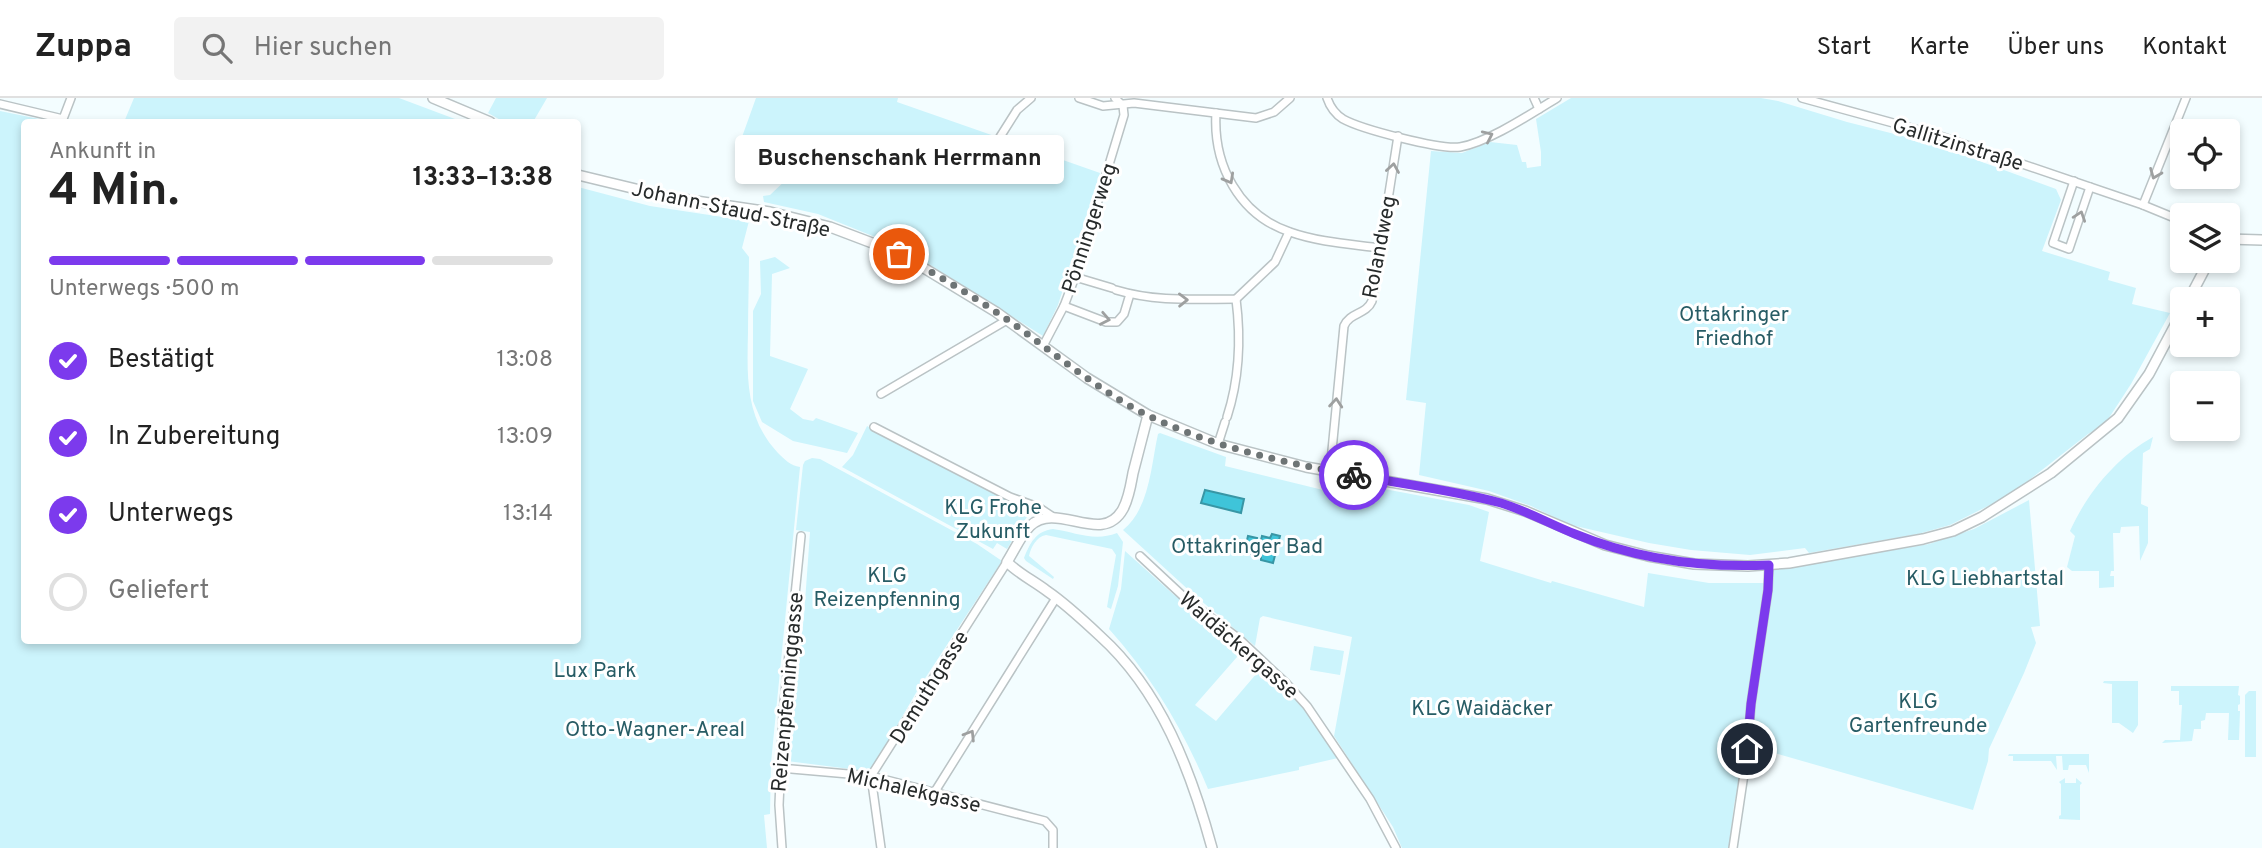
<!DOCTYPE html>
<html lang="de">
<head>
<meta charset="utf-8">
<style>
	body { margin:0; font-family:Overpass,sans-serif; background:#f2f2f2; color:#222; height:100vh; display:flex; flex-direction:column; font-size:26px; white-space:nowrap }
	* { box-sizing:border-box; margin:0 }
	p { font-size:23px; color:#767676 }
	.icon { flex:none; width:38px; height:38px; fill:none; stroke:currentColor; stroke-width:2; stroke-linecap:round; stroke-linejoin:round }
	.map { position:relative; flex:1; overflow:hidden }
	.details { position:absolute; left:21px; top:21px; width:560px; height:525px; display:flex; flex-direction:column; background:#fff; border-radius:7px; box-shadow:0 4px 10px #0003 }
	.details>* { flex:none }
	.fabs { position:absolute; left:2170px; top:21px; display:grid; gap:14px }
	.fabs a { display:grid; place-items:center; width:70px; height:70px; border-radius:7px; background:#fff; box-shadow:0 4px 10px #0003; font-size:35px }
	.pin { position:absolute; display:grid; place-items:center; width:60px; height:60px; color:#fff; margin:-30px; border:4px solid #fff; border-radius:50%; box-shadow:0 2px 7px #0007 }
	.courier { position:absolute; display:grid; place-items:center; width:70px; height:70px; margin:-35px; border:5px solid #7c3aed; border-radius:50%; background:#fff; color:#222; box-shadow:0 2px 9px #0007 }
	.bubble { position:absolute; height:49px; border-radius:7px; background:#fff; box-shadow:0 4px 10px #0003; font-size:23px; font-weight:700; line-height:49px; text-align:center }
	.head em { font-style:normal; font-weight:700 }
	.head div { display:flex; flex-direction:column-reverse }
	.head { display:flex; align-items:center; justify-content:space-between; height:119px; padding:0 28px }
	h1 { font-size:46px; font-weight:700; line-height:52px }
	.bar { display:grid; grid-template-columns:repeat(4,1fr); gap:10px 7px; align-content:center; height:84px; padding:0 28px }
	.bar i { height:9px; border-radius:5px; background:#e0e0e0 }
	.bar .selected { background:#7c3aed }
	.bar p { grid-column:span 4 }
	ol { padding:0 28px; list-style:none }
	li { display:flex; align-items:center; gap:21px; height:77px }
	li p { margin-inline-start:auto }
	li .icon { padding:7px; border-radius:50%; background:#7c3aed; color:#fff; stroke-width:4 }
	li:last-child { color:#767676 }
	li i { width:38px; height:38px; border:4px solid #e0e0e0; border-radius:50% }
	header { display:flex; align-items:center; gap:42px; box-sizing:border-box; height:98px; padding:0 35px; background:#fff; border-bottom:2px solid #e0e0e0 }
	header strong { font-size:33px }
	nav { display:flex; gap:38px; margin-inline-start:auto; font-size:24px }
	.search { width:490px; height:63px; background:#f2f2f2; display:flex; align-items:center; gap:18px; box-sizing:border-box; padding:0 24px; border-radius:7px; color:#767676; font-size:26px }
	.map>svg:first-child { display:block }
	.green { fill:#ccf4fc }
	.water { fill:#3fc4d9; stroke:#3896a5; stroke-width:2 }
	.lines { fill:none; stroke-linecap:round; stroke-linejoin:round }
	.minor-casing { stroke:#bac3c5; stroke-width:10 }
	.tertiary-casing { stroke:#bac3c5; stroke-width:12 }
	.minor { stroke:#fff; stroke-width:7 }
	.tertiary { stroke:#fff; stroke-width:9 }
	.oneway { stroke:#9ea0a0 }
	.done { stroke:#6e7475; stroke-width:7; stroke-dasharray:0 12.6 }
	.route { stroke:#7c3aed; stroke-width:9 }
	.labels { text-anchor:middle; stroke-width:6; stroke-linejoin:round; paint-order:stroke }
	.street-label { font-size:21px; fill:#272b2b; stroke:#fff }
	.park-label { font-size:21px; fill:#275c65; stroke:#fff }
</style>
</head>
<body>
<header>
<strong>Zuppa</strong>
<div class="search"><svg class="icon" aria-label="search" viewBox="0 0 24 24"><circle cx="10" cy="10" r="6"/><path d="M15 15l6 6"/></svg>Hier suchen</div>
<nav><a>Start</a><a>Karte</a><a>Über uns</a><a>Kontakt</a></nav>
</header>
<div class="map">
<svg width="2262" height="750" viewBox="0 0 2262 750">
	<rect width="100%" height="100%" fill="#f3fdff"/>
	<g class="green">
		<path d="M134,0H399L463,24H124Z"/>
		<path d="M496,0H547L533,24H504L488,15Z"/>
		<path d="M756,0H898L897,4L1100,75L1058,207L1043,238L905,151L818,116L764,104L763,98L770,97L791,77L742,39Z"/>
		<path d="M1571,0H1761L1778,3L1847,24L1930,45L2056,91L2061,102L2042,153L2110,174L2108,182L2136,190L2132,206L2170,215L2131,286L2105,326L2088,336L2010,397L1950,427L1918,436L1809,455L1805,450L1750,457L1691,452L1649,445L1571,427L1531,408L1489,393L1419,377L1426,305L1406,302L1431,53L1462,55L1490,44L1517,47L1522,64H1526L1527,70L1541,68V54L1536,21Z"/>
		<path d="M0,13L54,24H24V542H578V89L650,108L749,123L742,150L749,159C749,184 748,209 748,234C747,279 745,320 778,355C784,361 791,368 800,369L771,665L770,716L764,717L767,750H0Z"/>
		<path d="M775,159L790,170L772,176L770,258L808,271L790,311L803,321L813,323L816,320L858,335L847,355L793,343L762,324L753,303V213L761,196L760,163Z"/>
		<path d="M867,328L945,369L1033,409L1007,451L997,445L993,451L842,369L853,357Z"/>
		<path d="M1160,335L1226,359L1225,368L1376,405L1379,390L1469,407L1489,414L1480,463L1551,485L1552,483L1644,509L1648,475L1709,485H1764L1742,651L1745,656L1734,707L1729,750H1402L1393,729L1334,638L1352,539L1263,518L1260,520L1255,548L1193,496L1123,432C1150,410 1151,367 1158,336Z"/>
		<path d="M2153,339L2150,351L2143,355L2141,406L2148,409V445L2140,463L2139,428L2121,429L2120,435H2113L2114,473H2111L2110,478H2114V489L2099,490V473H2072L2067,469L2075,438L2070,433C2087,395 2117,359 2153,339Z"/>
		<path d="M812,360L820,361L977,446L1002,463L920,588L873,669L866,673L787,663L804,518L810,434L796,432L803,367L805,363Z"/>
		<path d="M2029,402L2040,528L2031,529L2036,545L2024,575L1989,651L1988,663L1973,712L1778,656L1750,651L1753,605L1773,472L1929,446L1974,431Z"/>
		<path d="M1053,431C1075,434 1094,444 1117,435L1123,444L1118,488L1111,511L1107,509L1116,457L1112,451L1046,437C1036,439 1031,449 1029,458L1054,479L1053,481L1026,463L1024,460C1030,445 1036,433 1053,431Z"/>
		<path d="M1125,453L1173,496L1244,551L1195,607L1216,623L1263,568L1300,605L1338,660L1299,669V672L1208,691C1183,631 1152,579 1109,531L1121,491Z"/>
		<path d="M1314,548L1344,553L1340,577L1310,572Z"/>
		<path d="M2104,583H2138V627L2133,635L2119,625H2112V586L2103,585Z"/>
		<path d="M2171,588H2239L2238,597L2240,598V606L2238,607V613H2240L2239,642H2228L2229,615H2206L2205,622L2201,623V631H2194L2192,643L2162,645L2165,642H2180L2182,607H2179V593H2171Z"/>
		<path d="M2249,593H2256V659H2245V597Z"/>
		<path d="M2009,656H2089V675L2086,667H2069L2068,672H2063L2062,658H2056L2057,672L2051,663H2013V658H2008Z"/>
		<path d="M2065,680V685H2076V680L2082,685L2080,687V722L2059,721V718L2061,717V686L2059,684Z"/>
	</g>
	<g class="water">
		<path d="M1205,392L1244,401L1241,415L1201,405Z"/>
		<path d="M1272,436L1280,438L1273,465L1261,462V457L1244,455L1248,438L1257,440L1256,445L1260,446L1262,438L1270,440Z"/>
	</g>
	<g class="lines">
		<g class="minor-casing">
			<g id="minor">
				<path d="M1079,0L1103,8L1134,5L1256,20L1274,14L1290,0"/>
				<path d="M1115,0L1123,8"/>
				<path d="M1327,0C1330,9 1335,16 1343,21C1361,31 1440,52 1460,49C1489,44 1532,15 1557,0"/>
				<path d="M1534,0L1539,11"/>
				<path d="M1802,0L1937,37L2143,107L2182,123"/>
				<path d="M0,6L63,21L71,0"/>
				<path d="M1216,15C1213,67 1239,117 1290,134C1318,144 1350,146 1380,150"/>
				<path d="M1000,39L1017,12L1031,0"/>
				<path d="M2074,83L2053,145L2069,151L2090,89"/>
				<path d="M2143,107L2186,0"/>
				<path d="M1075,179L1112,190"/>
				<path d="M1116,192C1156,204 1195,201 1236,201L1275,164L1289,134"/>
				<path d="M1064,208L1106,224H1117L1124,216L1130,196"/>
				<path d="M1043,248L1064,208L1075,179L1124,17L1123,8"/>
				<path d="M881,296L1007,222"/>
				<path d="M1227,319C1239,282 1241,240 1236,201"/>
				<path d="M874,329L1010,399L1038,409L1053,419"/>
				<path d="M1218,346L1225,324"/>
				<path d="M1330,373L1344,228C1350,214 1366,217 1372,203L1398,38"/>
				<path d="M1140,458L1184,499L1238,540L1287,586L1307,608L1370,701L1396,750"/>
				<path d="M780,670L871,678L1045,723L1053,732V750"/>
				<path d="M934,695L1056,500"/>
				<path d="M782,750L779,707L783,615L801,438"/>
				<path d="M881,750L871,678L1007,464"/>
				<path d="M1733,750L1747,656L1751,606L1768,492L1769,467"/>
			</g>
		</g>
		<g class="tertiary-casing">
			<g id="tertiary">
				<path d="M433,0L490,24"/>
				<path d="M578,77L669,99L770,114L830,129L888,151L909,161L996,214L1087,280L1148,317L1218,346L1306,369L1487,401L1525,413L1605,447L1648,458L1694,466L1748,468L1789,465L1923,441L1953,433L1982,419L2051,375L2118,320L2149,276L2182,214"/>
				<path d="M2228,141L2262,142"/>
				<path d="M2189,201L2209,163"/>
				<path d="M1148,317C1143,336 1138,355 1133,375C1131,386 1129,400 1123,411C1102,449 1057,402 1030,428C1021,437 1014,453 1007,464C1019,476 1034,483 1047,493C1066,506 1083,522 1100,538C1161,593 1191,673 1212,750"/>
			</g>
		</g>
		<use href="#minor" class="minor"/>
		<use href="#tertiary" class="tertiary"/>
	</g>
	<defs><path id="oneway-chevron" d="M-2-3.5L2.5 0L-2 3.5" fill="none" stroke-width="1.6" stroke-linecap="round" stroke-linejoin="round" transform="scale(1.75)"/></defs>
	<g class="oneway">
		<use href="#oneway-chevron" transform="translate(1488 38) rotate(-25)"/>
		<use href="#oneway-chevron" transform="translate(1393 70) rotate(-81)"/>
		<use href="#oneway-chevron" transform="translate(2155 76) rotate(112)"/>
		<use href="#oneway-chevron" transform="translate(1229 81) rotate(61)"/>
		<use href="#oneway-chevron" transform="translate(2080 118) rotate(-71)"/>
		<use href="#oneway-chevron" transform="translate(1183 202) rotate(-1)"/>
		<use href="#oneway-chevron" transform="translate(1105 221) rotate(11)"/>
		<use href="#oneway-chevron" transform="translate(1336 305) rotate(-85)"/>
		<use href="#oneway-chevron" transform="translate(970 637) rotate(-58)"/>
	</g>
	<g class="lines">
		<path class="done" d="M899,156C947,182 995,211 1038,244C1073,270 1110,299 1149,318C1214,349 1284,365 1354,377"/>
		<path class="route" d="M1354,377C1402,386 1453,392 1501,405C1527,413 1550,426 1575,436C1636,461 1703,470 1769,467L1768,492L1751,606L1747,651"/>
	</g>
	<g class="labels">
		<g class="street-label">
			<text transform="translate(1958 46) rotate(17)" y="7">Gallitzinstraße</text>
			<text transform="translate(731 111) rotate(12)" y="7">Johann-Staud-Straße</text>
			<text transform="translate(1089 130) rotate(-72)" y="7">Pönningerweg</text>
			<text transform="translate(1379 149) rotate(-79)" y="7">Rolandweg</text>
			<text transform="translate(1239 547) rotate(41)" y="7">Waidäckergasse</text>
			<text transform="translate(929 589) rotate(-58)" y="7">Demuthgasse</text>
			<text transform="translate(787 594) rotate(-85)" y="7">Reizenpfenninggasse</text>
			<text transform="translate(914 692) rotate(13)" y="7">Michalekgasse</text>
		</g>
		<g class="park-label">
			<text x="1734" y="223">Ottakringer<tspan x="1734" dy="24">Friedhof</tspan></text>
			<text x="993" y="416">KLG Frohe<tspan x="993" dy="24">Zukunft</tspan></text>
			<text x="1247" y="455">Ottakringer Bad</text>
			<text x="887" y="484">KLG<tspan x="887" dy="24">Reizenpfenning</tspan></text>
			<text x="1985" y="487">KLG Liebhartstal</text>
			<text x="595" y="579">Lux Park</text>
			<text x="1918" y="610">KLG<tspan x="1918" dy="24">Gartenfreunde</tspan></text>
			<text x="1482" y="617">KLG Waidäcker</text>
			<text x="655" y="638">Otto-Wagner-Areal</text>
		</g>
	</g>
</svg>
<div class="fabs">
<a><svg class="icon" aria-label="locate" viewBox="0 0 24 24"><circle cx="12" cy="12" r="6"/><path d="M12 2v4M12 18v4M2 12h4M18 12h4"/></svg></a>
<a><svg class="icon" aria-label="layers" viewBox="0 0 24 24"><path d="M12 4l9 5-9 5-9-5zM3 14l9 5 9-5"/></svg></a>
<a>+</a>
<a>−</a>
</div>
<div class="pin" style="left:899px;top:156px;background:#ea580c"><svg class="icon" aria-label="bag" viewBox="0 0 24 24"><path d="M5 8h14l-1 12H6zM9 8a3 3 0 0 1 6 0"/></svg></div>
<div class="pin" style="left:1747px;top:651px;background:#1f2937"><svg class="icon" aria-label="home" viewBox="0 0 24 24"><path d="M3 11l9-7 9 7M6 9v11h12V9"/></svg></div>
<div class="courier" style="left:1354px;top:377px"><svg class="icon" aria-label="bike" viewBox="0 0 24 24"><circle cx="6" cy="16" r="4"/><circle cx="18" cy="16" r="4"/><path d="M6 16l4-8h5l3 8M10 8l3 8H6M13 5h3"/></svg></div>
<div class="bubble" style="left:735px;top:37px;width:329px">Buschenschank Herrmann</div>
<section class="details">
<div class="head"><div><h1>4 Min.</h1><p>Ankunft in</p></div><em>13:33–13:38</em></div>
<div class="bar"><i class="selected"></i><i class="selected"></i><i class="selected"></i><i></i><p>Unterwegs · 500 m</p></div>
<ol>
<li><svg class="icon" aria-label="check" viewBox="0 0 24 24"><path d="M5 12l5 5 9-10"/></svg>Bestätigt<p>13:08</p></li>
<li><svg class="icon" aria-label="check" viewBox="0 0 24 24"><path d="M5 12l5 5 9-10"/></svg>In Zubereitung<p>13:09</p></li>
<li><svg class="icon" aria-label="check" viewBox="0 0 24 24"><path d="M5 12l5 5 9-10"/></svg>Unterwegs<p>13:14</p></li>
<li><i></i>Geliefert</li>
</ol>
</section>
</div>
</body>
</html>
